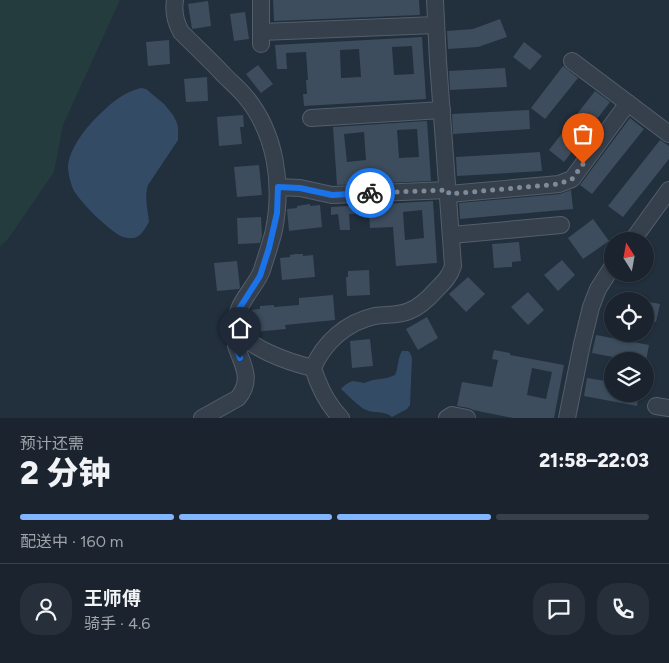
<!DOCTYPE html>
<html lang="zh">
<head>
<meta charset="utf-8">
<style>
	body { margin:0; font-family:Figtree,"Noto Sans SC",sans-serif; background:#272f3a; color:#f1f3f6; height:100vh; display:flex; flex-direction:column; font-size:19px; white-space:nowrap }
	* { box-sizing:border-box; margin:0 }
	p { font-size:16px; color:#9fa4aa }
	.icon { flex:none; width:28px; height:28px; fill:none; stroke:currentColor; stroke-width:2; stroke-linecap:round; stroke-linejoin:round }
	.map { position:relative; height:418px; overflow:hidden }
	.side { display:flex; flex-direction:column; background:#1a232e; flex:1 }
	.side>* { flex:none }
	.needle { width:32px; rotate:349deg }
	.tools { position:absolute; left:604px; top:232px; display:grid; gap:10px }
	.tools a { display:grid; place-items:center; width:50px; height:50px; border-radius:50%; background:#1a232e; box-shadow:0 1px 4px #0004,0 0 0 1px #38404a; font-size:25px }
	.pin { position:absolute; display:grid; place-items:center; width:42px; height:42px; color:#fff; margin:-51px -21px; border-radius:50% 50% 50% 0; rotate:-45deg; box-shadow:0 0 5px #0007 }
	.pin .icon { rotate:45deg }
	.courier { position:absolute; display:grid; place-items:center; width:50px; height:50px; margin:-25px; border:4px solid #1a73e8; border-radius:50%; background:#fff; color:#222; box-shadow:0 1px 6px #0007 }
	.head em { font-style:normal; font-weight:800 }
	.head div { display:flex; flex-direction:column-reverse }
	.head { display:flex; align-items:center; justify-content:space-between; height:85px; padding:0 20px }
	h1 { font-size:32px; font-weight:800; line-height:38px }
	.bar { display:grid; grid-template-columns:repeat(4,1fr); gap:8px 5px; align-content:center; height:60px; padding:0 20px }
	.bar i { height:6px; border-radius:4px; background:#38404a }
	.bar .active { background:#81b6fe }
	.bar p { grid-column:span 4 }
	.line { display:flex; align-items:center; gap:12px; padding:0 20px; border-top:1px solid #38404a }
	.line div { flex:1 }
	.round { display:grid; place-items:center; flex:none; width:52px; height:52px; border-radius:20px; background:#272f3a }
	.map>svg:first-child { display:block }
	.green { fill:#243c3e }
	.water { fill:#344b66 }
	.building { fill:#3d4d5d; fill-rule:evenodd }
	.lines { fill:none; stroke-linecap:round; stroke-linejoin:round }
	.minor-casing { stroke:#545e6b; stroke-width:18 }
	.minor { stroke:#36404d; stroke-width:16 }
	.done { stroke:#7f8a98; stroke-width:5; stroke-dasharray:0 9 }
	.route { stroke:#1a73e8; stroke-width:6 }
</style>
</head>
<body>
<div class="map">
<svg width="669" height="418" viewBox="0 0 669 418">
	<rect width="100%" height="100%" fill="#222f3d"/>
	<path class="green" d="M0,0H120L63,125L54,172L8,239L0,246Z"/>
	<g class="water">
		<path d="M141,88L146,89L164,104L173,115L177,123L178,128V140L148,185C144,197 148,210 149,222C145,228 142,236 134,238C131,238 126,238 123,237C110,232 79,201 73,189C71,184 68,173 68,167C69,149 85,129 97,117C109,105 123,92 141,88Z"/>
		<path d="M402,351H408L410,353L412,358L410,405L407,409L392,417C384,410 373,414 364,409C356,404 348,395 341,389L345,385L350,382L353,381L364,383L373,380L387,378L395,375C399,366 397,360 402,351Z"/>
	</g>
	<g class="building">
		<path d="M273,0H419L420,15L274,21Z"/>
		<path d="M208,1L211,26L192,29L188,4Z"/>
		<path d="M245,12L249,39L234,41L230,14Z"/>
		<path d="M500,19L507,37L478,47L448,49L447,31L473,29Z"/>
		<path d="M422,37L426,99L304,106L303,94H307L306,80H308L306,52L286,53L287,69H277L275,45ZM412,46L414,74L394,75L392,47ZM359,49L361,77L341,78L340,50Z"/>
		<path d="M169,40L170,64L148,66L146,42Z"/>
		<path d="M524,42L542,56L530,70L513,57Z"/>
		<path d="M258,65L273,84L261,93L246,74Z"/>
		<path d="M563,66L578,78L545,119L531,108Z"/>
		<path d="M505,68L507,87L450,90L449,71Z"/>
		<path d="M207,77L208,101L186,102L184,79Z"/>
		<path d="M595,91L610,102L564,162L549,150Z"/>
		<path d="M529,110L530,129L453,134L452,114Z"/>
		<path d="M243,115L244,127H240L242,144L219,146L217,117Z"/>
		<path d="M630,118L644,129L592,194L580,185Z"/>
		<path d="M427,121L431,181L337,185L333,127ZM417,129L419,157L399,158L397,130ZM364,132L366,160L347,162L344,134Z"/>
		<path d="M660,140L669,146V159L623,217L608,206Z"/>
		<path d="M540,152L542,171L457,176L456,157Z"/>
		<path d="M259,165L262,195L237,197L234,167Z"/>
		<path d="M571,190L573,209L460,219L459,203L560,194Z"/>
		<path d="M433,201L437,263L396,266L393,227L370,228L369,213L349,214L350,230H340L338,214L331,215V207ZM422,210L424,238L405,240L403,212Z"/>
		<path d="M310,204V206L320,205L322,227L289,231L287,209L297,208V206Z"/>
		<path d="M261,217L262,236L260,243L238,244L237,218Z"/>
		<path d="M593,219L609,241L583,259L568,238Z"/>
		<path d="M519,242L521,261L512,262V267L494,268L492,244Z"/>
		<path d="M296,254H303V256L313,255L315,277L282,280L280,258L290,257V255Z"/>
		<path d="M562,260L575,275L558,291L544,275Z"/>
		<path d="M237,261L240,288L239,289L217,291L214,263Z"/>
		<path d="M369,270L370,295L347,296L346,277H348V271Z"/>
		<path d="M468,277L485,294L466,312L449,294Z"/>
		<path d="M528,292L544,310L528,325L511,307Z"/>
		<path d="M333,295L335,320L285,325L286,329L254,332L252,330L250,310L260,309V306L274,305V307L299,305V298Z"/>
		<path d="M645,301L660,304L656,322L645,320Z"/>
		<path d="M427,317L438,338L418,350L406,329Z"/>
		<path d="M596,335L649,345L646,361H634L592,353Z"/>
		<path d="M370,339L373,366L352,368L350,341Z"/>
		<path d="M494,350L510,353V355L564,365L554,418H513L473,410L469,408L457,406L462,382L492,387L498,360L492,359ZM532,368L552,372L546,399L527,395Z"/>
		<path d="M587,378L612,382L610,394H639L637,406L584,396Z"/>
	</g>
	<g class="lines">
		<g class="minor-casing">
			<g id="minor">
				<path d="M175,0C173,12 175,21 181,32C195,46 210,60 224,75C231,82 239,89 245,96C276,133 283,184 274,230C271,243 266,257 262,270C256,287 234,305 237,324C241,347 292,363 313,368"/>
				<path d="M261,32L436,25"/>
				<path d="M261,44V0"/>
				<path d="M572,61L669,134"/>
				<path d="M311,118L442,110"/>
				<path d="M278,187L300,188L332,195L448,190"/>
				<path d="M449,194L559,184L572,179L628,103"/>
				<path d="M452,235L561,225"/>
				<path d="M632,241L669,190"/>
				<path d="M656,406L669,408"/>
				<path d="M202,418L238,398C253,380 243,365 236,346L242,336"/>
				<path d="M341,418C327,404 319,387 313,368C324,342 347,322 375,316C387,314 398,316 409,311C420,307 428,299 436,290C444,282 450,276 453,266L438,61L435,0"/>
				<path d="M447,418L452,415L467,418"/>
				<path d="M567,418L582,344L591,307L598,289L612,267"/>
			</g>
		</g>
		<use href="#minor" class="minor"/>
	</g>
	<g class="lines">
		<path class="done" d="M370,193L448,190L449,194L559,184L572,179L583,164"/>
		<path class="route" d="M240,358L236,346L242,336L238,327L236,318L239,309L260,276L269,248L277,213L278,187L300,188L332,195L370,193"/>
	</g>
</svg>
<div class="tools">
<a><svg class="needle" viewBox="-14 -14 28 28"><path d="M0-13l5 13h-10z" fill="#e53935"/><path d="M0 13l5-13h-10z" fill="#9fa4aa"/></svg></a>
<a><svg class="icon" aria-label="locate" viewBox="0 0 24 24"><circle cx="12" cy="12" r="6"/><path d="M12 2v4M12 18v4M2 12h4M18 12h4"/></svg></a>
<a><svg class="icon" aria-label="layers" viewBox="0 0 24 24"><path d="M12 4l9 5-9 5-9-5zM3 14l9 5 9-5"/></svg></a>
</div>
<div class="pin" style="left:583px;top:164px;background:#ea580c"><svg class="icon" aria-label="bag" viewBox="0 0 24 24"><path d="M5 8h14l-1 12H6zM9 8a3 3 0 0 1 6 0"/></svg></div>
<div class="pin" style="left:240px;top:358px;background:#1f2937"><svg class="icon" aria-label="home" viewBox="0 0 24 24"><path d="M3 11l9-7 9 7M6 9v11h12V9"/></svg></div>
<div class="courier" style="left:370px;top:193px"><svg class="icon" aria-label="bike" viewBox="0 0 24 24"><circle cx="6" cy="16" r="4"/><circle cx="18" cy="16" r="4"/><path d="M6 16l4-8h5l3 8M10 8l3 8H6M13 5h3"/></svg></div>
</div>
<section class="side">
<div class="head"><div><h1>2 分钟</h1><p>预计还需</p></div><em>21:58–22:03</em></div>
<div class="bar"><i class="active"></i><i class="active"></i><i class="active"></i><i></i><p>配送中 · 160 m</p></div>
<div class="line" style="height:90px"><a class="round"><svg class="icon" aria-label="person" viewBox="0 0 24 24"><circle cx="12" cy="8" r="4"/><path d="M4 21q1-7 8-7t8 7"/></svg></a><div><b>王师傅</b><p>骑手 · 4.6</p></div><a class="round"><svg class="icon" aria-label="chat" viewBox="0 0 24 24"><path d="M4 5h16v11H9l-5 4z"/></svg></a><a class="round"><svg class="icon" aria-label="phone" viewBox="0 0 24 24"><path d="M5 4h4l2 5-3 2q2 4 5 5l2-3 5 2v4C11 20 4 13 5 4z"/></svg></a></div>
</section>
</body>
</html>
